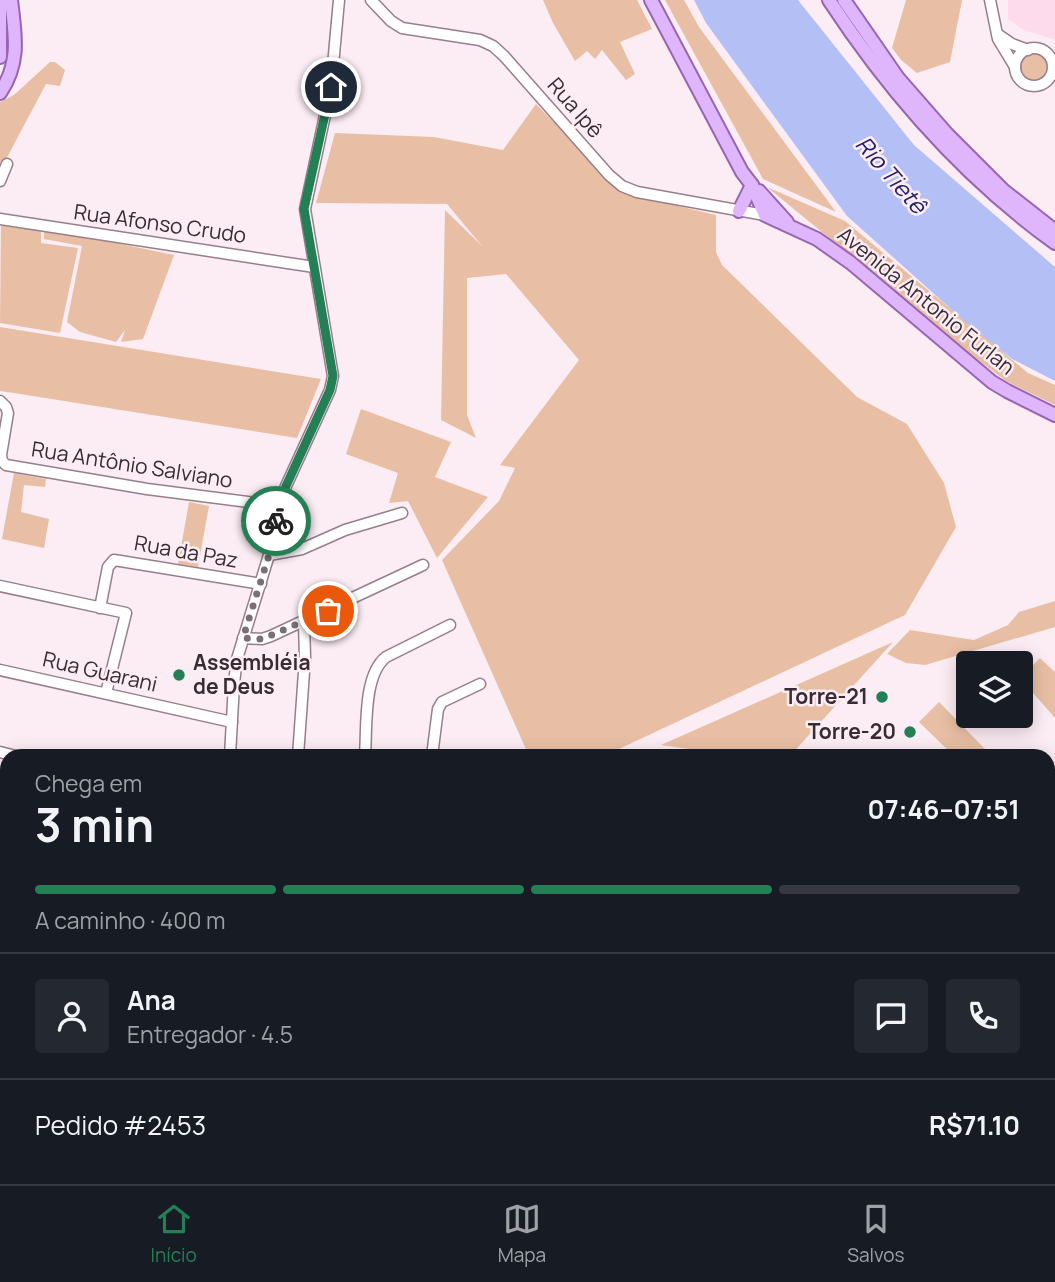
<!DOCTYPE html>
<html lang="pt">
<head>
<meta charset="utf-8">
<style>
	body { margin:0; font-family:Manrope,sans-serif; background:#242831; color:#f1f3f6; height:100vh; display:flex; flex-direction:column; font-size:26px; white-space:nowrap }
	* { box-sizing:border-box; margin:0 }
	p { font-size:23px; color:#9ea1a6 }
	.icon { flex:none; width:38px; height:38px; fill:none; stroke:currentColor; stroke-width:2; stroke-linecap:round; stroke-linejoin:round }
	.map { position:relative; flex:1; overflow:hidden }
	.side { position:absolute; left:0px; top:749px; width:1055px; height:436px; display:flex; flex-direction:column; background:#171b24; border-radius:21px 21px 0 0; box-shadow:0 4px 18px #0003 }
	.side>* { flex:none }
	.buttons { position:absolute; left:956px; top:651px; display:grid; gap:14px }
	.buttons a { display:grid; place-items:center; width:77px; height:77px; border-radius:7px; background:#171b24; box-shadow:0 4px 18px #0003; font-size:35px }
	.pin { position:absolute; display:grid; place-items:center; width:60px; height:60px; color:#fff; margin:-30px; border:4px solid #fff; border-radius:50%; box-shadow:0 2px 7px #0007 }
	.courier { position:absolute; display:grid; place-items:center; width:70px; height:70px; margin:-35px; border:5px solid #257f54; border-radius:50%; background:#fff; color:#222; box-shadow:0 2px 9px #0007 }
	.head em { font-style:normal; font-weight:700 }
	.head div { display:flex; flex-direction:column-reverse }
	.head { display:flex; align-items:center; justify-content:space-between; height:119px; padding:0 35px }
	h1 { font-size:46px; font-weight:700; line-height:52px }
	.bar { display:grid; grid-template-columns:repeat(4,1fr); gap:10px 7px; align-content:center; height:84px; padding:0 35px }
	.bar i { height:9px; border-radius:5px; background:#363941 }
	.bar .on { background:#257f54 }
	.bar p { grid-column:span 4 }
	.line { display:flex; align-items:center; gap:18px; padding:0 35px; border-top:2px solid #363941 }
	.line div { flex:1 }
	.round { display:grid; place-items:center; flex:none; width:74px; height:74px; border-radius:7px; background:#242831 }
	.dock { display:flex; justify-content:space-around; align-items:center; height:98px; border-top:2px solid #363941; background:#171b24; font-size:19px; color:#9ea1a6 }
	.dock a { display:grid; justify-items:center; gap:4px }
	.dock .on { color:#257f54 }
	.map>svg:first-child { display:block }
	.built { fill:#fddbed }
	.green { fill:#e8bfa4 }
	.water { fill:#b4c0f5 }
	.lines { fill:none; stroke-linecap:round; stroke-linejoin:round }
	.minor-casing { stroke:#967e8b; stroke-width:13 }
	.major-casing { stroke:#9666b3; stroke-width:16 }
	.minor { stroke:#fff; stroke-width:10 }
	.major { stroke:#dfb6fb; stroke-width:12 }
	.done { stroke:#7b6f76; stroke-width:7; stroke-dasharray:0 12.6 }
	.route { stroke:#257f54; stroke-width:9 }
	.poi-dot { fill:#257f54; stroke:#fcecf4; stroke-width:2.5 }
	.labels { text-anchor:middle; stroke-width:5; stroke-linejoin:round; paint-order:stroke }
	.street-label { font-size:21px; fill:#362c32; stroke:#fcecf4 }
	.poi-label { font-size:21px; font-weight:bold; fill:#362c32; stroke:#fcecf4; text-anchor:end }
	.water-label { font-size:23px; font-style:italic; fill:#20216b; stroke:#fcecf4 }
</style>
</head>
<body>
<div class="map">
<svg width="1055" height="1184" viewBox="0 0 1055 1184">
	<rect width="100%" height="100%" fill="#fcecf4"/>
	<path class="built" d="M1008,0H1055V40L1022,29L1008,19Z"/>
	<g class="green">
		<path d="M543,0H637L652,29L620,42L635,74L626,80L602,50L595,59L587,51L575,61L553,23Z"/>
		<path d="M665,0H684L699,27L836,212L763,179Z"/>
		<path d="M906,0H962L950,62L917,73L901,60L892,48Z"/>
		<circle cx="1033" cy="67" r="16"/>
		<path d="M50,62H55L65,70L60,86L46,84L4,163L0,162V102L14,95Z"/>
		<path d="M536,104L623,193L716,215V252L722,265L857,397L907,424L944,483L956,527L905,615L604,756H529L442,560L499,501L515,468L500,465L579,360L506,274L467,278V415L476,438L441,420L445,210L482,246L447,204L316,203L335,133L434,137L503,150Z"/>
		<path d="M767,187L845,221L1028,373L1055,385V405L1006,381L973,356Z"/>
		<path d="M1,225L41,231V243L78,248L60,333L0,323Z"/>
		<path d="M44,228L174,255L143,339L121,342L125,330L116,342L80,332L67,322L82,246L44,239Z"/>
		<path d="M0,327L321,379L297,438L14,393L0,391Z"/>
		<path d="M361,409L451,442L435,477L488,497L437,558L408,501L389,503L398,473L346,454Z"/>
		<path d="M14,473L46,479L45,487L24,485L21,512L49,519L44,548L2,539Z"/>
		<path d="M189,502L209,506L198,567L178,564Z"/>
		<path d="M1055,601V627L925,665L906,663L887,654L910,630L974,640L1008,625L1019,612Z"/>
		<path d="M893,642L790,756H740L661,745Z"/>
		<path d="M1040,658L1055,672V718L1020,678Z"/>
		<path d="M939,702L986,750L991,756H954L919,722Z"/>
		<path d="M435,1178H603L604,1184Z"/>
		<path d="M857,1178H942L939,1184H859Z"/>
	</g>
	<path class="water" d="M694,0H798L914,145L1055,267V381L1012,359L971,327L847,216L706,23Z"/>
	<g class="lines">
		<g class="minor-casing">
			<g id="minor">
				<path d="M371,0L391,21L402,28L480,40L493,46L504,56L609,175L622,186L637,192L765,215"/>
				<path d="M990,0L998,39L1015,67"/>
				<path d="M999,35L1012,44L1028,50"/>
				<circle cx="1034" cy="67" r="19"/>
				<path d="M0,181L7,164"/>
				<path d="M0,219L314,267"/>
				<path d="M0,401L6,407L8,413L1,455L2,461L6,465L147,489L279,506"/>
				<path d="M269,555L302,549L345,530L402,513"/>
				<path d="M0,586L126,613L106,693"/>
				<path d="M100,608L108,567L114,560L261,584"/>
				<path d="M243,638L262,639L271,636L423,565"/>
				<path d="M0,670L232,722"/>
				<path d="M0,752L16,756"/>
				<path d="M230,756L234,683L237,659L269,555L279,506L286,486L330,390L333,376L305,209L331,87L339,0"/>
				<path d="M298,756L305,658L304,622"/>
				<path d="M365,756C367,728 363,675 386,657L450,625"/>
				<path d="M432,756L438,709L442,702L480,684"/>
				<path d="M1051,921L1055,926"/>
				<path d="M0,976L7,977"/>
				<path d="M1048,988L1055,985"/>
				<path d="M0,1047L7,1039"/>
				<path d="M1048,1047L1055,1050"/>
				<path d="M0,1104L7,1099"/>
				<path d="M1048,1104L1055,1097"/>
				<path d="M160,1178L167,1184"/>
				<path d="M279,1178L286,1184"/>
				<path d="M679,1184L713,1178"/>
				<path d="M949,1184L952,1178"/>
			</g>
		</g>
		<g class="major-casing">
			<g id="major">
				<path d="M651,0L742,172L752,185L765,215L817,239L851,263L992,382L1007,391L1055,415"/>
				<path d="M829,0C890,93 965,178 1055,243"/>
				<path d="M844,0L898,78L947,134L1003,190L1055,231"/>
				<path d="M0,3V57"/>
				<path d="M0,93C21,62 15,34 11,0"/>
				<path d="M759,191L787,222"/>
				<path d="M739,211L752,185"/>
				<path d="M0,849L7,877"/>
				<path d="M0,886L7,929"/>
				<path d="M378,1178L382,1184"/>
			</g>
		</g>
		<use href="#minor" class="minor"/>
		<use href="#major" class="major"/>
	</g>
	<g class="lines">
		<path class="done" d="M276,521L269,555L243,638L262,639L328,611"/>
		<path class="route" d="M276,521L286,486L330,390L333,376L304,209L331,87"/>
	</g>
	<g class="poi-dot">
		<circle cx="179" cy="675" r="7"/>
		<circle cx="882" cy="697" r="7"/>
		<circle cx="910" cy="732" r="7"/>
	</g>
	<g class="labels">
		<g class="street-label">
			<text transform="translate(575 108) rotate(49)" y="7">Rua Ipê</text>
			<text transform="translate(160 224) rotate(8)" y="7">Rua Afonso Crudo</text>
			<text transform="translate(926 301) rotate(39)" y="7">Avenida Antonio Furlan</text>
			<text transform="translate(132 465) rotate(9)" y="7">Rua Antônio Salviano</text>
			<text transform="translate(186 552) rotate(10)" y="7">Rua da Paz</text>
			<text transform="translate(100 672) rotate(13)" y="7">Rua Guarani</text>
		</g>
		<g class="poi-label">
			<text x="193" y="670" text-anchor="start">Assembléia<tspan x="193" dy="24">de Deus</tspan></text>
			<text x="868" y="704">Torre-21</text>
			<text x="896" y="739">Torre-20</text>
		</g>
		<g class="water-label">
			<text transform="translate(891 175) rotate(49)" y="8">Rio Tietê</text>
		</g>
	</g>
</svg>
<div class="buttons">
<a><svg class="icon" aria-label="layers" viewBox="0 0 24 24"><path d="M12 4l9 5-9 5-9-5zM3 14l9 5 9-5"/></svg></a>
</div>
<div class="pin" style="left:328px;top:611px;background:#ea580c"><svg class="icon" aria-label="bag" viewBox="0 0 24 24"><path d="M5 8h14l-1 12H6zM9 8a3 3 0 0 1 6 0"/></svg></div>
<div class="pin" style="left:331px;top:87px;background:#1f2937"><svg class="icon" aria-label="home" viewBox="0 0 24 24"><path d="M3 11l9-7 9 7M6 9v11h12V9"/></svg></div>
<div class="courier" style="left:276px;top:521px"><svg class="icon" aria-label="bike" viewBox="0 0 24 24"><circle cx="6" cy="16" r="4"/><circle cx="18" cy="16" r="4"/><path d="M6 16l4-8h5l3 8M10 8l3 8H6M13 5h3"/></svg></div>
<section class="side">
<div class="head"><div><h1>3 min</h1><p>Chega em</p></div><em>07:46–07:51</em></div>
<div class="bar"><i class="on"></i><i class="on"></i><i class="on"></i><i></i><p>A caminho · 400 m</p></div>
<div class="line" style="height:126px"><a class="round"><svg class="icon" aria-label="person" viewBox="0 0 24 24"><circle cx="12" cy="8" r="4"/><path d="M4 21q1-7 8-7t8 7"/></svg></a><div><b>Ana</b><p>Entregador · 4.5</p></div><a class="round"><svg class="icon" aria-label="chat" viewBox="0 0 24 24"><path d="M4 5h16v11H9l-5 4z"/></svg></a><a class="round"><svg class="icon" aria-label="phone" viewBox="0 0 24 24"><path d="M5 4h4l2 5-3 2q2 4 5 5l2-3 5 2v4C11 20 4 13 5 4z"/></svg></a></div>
<div class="line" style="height:91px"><div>Pedido #2453</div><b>R$71.10</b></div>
</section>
</div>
<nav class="dock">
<a class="on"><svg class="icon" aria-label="home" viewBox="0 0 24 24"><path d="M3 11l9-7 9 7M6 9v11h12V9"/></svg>Início</a>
<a><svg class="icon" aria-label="map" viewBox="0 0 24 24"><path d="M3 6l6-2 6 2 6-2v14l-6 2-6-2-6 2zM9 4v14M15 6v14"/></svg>Mapa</a>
<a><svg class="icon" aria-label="saved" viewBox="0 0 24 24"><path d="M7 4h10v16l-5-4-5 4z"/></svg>Salvos</a>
</nav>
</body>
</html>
